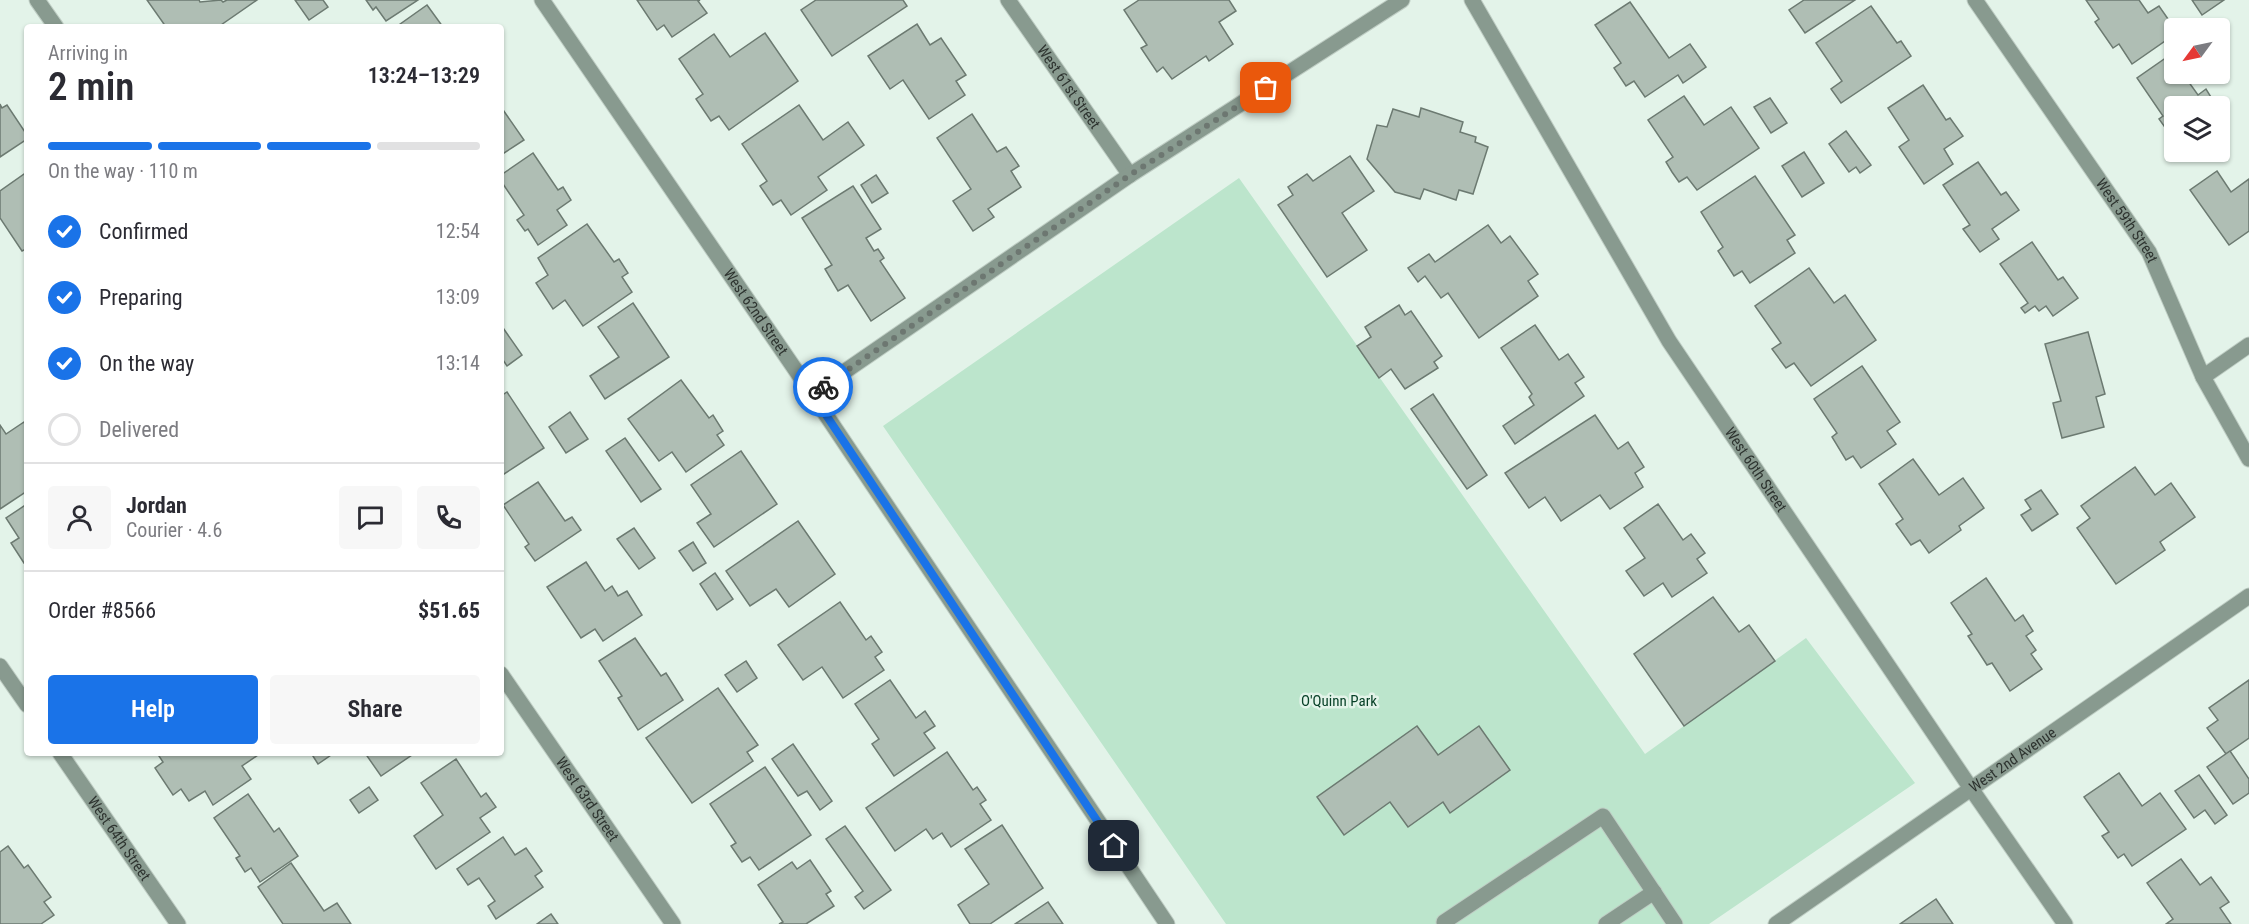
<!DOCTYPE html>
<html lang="en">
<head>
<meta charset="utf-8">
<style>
	body { margin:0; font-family:"Roboto Condensed",sans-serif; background:#f7f7f7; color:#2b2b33; height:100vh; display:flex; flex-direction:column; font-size:22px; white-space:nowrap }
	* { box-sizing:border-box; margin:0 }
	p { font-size:20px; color:#7c7c81 }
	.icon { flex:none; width:33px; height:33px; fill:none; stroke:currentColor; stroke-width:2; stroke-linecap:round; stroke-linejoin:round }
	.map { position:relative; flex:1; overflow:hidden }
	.side { position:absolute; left:24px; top:24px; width:480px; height:732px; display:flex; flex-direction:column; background:#fff; border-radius:6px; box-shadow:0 2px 4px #0004 }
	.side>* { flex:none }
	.needle { width:39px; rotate:237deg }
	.tools { position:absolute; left:2164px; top:18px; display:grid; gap:12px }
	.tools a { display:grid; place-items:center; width:66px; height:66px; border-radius:6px; background:#fff; box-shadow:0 2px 4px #0004; font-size:30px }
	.pin { position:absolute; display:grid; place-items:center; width:51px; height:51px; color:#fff; margin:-26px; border-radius:12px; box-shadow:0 3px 9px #0006 }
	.courier { position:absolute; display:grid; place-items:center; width:60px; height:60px; margin:-30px; border:4px solid #1a73e8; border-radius:50%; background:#fff; color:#222; box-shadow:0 2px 8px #0007 }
	.overview em { font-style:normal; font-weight:600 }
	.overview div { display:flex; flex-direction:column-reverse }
	.overview { display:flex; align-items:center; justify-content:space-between; height:102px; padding:0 24px }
	h1 { font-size:39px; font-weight:600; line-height:45px }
	.bar { display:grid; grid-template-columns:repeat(4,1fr); gap:9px 6px; align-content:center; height:72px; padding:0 24px }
	.bar i { height:8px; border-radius:4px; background:#e1e1e2 }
	.bar .selected { background:#1a73e8 }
	.bar p { grid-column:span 4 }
	.line { display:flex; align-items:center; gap:15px; padding:0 24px; border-top:2px solid #e1e1e2 }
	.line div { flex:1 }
	.round { display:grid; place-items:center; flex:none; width:63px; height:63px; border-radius:6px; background:#f7f7f7 }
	ol { padding:0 24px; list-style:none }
	li { display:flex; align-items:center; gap:18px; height:66px }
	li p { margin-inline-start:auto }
	li .icon { padding:6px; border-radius:50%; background:#1a73e8; color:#fff; stroke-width:4 }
	li:last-child { color:#7c7c81 }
	li i { width:33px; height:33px; border:3px solid #e1e1e2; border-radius:50% }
	.cta { display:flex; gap:12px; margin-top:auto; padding:12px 24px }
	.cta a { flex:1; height:69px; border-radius:6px; background:#1a73e8; color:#fff; font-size:24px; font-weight:600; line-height:69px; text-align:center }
	.cta a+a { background:#f7f7f7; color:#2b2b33 }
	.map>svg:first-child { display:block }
	.green { fill:#bce5cc }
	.building { fill:#afbeb4; stroke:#6c7a71; stroke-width:1.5 }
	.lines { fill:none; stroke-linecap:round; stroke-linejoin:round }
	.minor-casing { stroke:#bfcdc4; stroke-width:17 }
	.minor { stroke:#889a8f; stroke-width:15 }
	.done { stroke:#6d7771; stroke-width:6; stroke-dasharray:0 10.8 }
	.route { stroke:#1a73e8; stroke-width:8 }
	.labels { text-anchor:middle; stroke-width:5; stroke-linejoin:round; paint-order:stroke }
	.street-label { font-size:15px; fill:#2e3430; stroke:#e3f3e9 }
	.park-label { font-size:15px; fill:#084128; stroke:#e3f3e9 }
</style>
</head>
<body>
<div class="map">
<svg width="2249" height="924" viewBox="0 0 2249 924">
	<rect width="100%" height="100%" fill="#e3f3e9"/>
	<path class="green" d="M1239,178L1645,754L1806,638L1915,783L1709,924H1226L883,426Z"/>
	<g class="building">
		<path d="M147,0H199L200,2L221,0L223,2L227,0H257L218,27H159L164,24Z"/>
		<path d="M295,0H323L328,7L309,20Z"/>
		<path d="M366,0H418L386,21L376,7L373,10Z"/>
		<path d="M637,0H700L698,1L707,13L672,37L664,25L657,30Z"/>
		<path d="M816,0H903L907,6L832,56L801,10Z"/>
		<path d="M1139,0H1229L1236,11L1219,22L1233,44L1209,61L1206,56L1172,79L1163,67L1157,72L1141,48L1147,45L1124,10Z"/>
		<path d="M1804,0H1855L1805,33L1789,10Z"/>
		<path d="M2086,0H2139L2148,13L2159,6L2175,29V34L2132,64L2119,44L2113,48L2095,22L2099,19Z"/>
		<path d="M2192,0H2224L2202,15Z"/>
		<path d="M1630,2L1669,58L1690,44L1706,67L1683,83L1678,75L1645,97L1634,81L1626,86L1614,68L1621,63L1595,25Z"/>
		<path d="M427,5L443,27H396Z"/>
		<path d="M1871,6L1897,43L1901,41L1911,56L1841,103L1831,89L1842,81L1816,43Z"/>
		<path d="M917,24L930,45L941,38L966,75L956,81L965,95L929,119L903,80L890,89L868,56Z"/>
		<path d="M765,33L798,81L729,130L719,116L711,121L696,99L703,94L679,59L714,34L730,57Z"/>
		<path d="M2170,55L2175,61V74H2183L2198,95L2206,89L2214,102L2207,106H2175V130L2174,129L2169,133L2159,119L2163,116L2137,78Z"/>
		<path d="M1923,85L1946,120L1950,118L1963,136L1944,149L1953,164L1924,184L1899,147L1909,140L1888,108Z"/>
		<path d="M1684,96L1704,125L1731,107L1759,148L1697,190L1687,177L1679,182L1672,172L1666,162L1673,157L1648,120Z"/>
		<path d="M1770,98L1787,123L1771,133L1754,107Z"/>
		<path d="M0,104L2,108L7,105L27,135V139L0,157Z"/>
		<path d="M799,105L823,140L848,122L864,145L818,177L827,190L791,215L781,200L773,205L760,186L767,181L742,144Z"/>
		<path d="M501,107L524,140L501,155Z"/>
		<path d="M1421,108L1463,122L1460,132L1476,137L1475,142L1488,147L1473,194L1459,190L1456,200L1424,189L1420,199L1395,192L1367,159L1377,125L1387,127L1393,109L1419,117Z"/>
		<path d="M972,114L997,152L1006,147L1019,166L1011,171L1021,187L988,209L994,217L973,231L953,201L971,189L937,138Z"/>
		<path d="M1846,131L1871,165L1860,173L1856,167L1849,172L1829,144Z"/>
		<path d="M1804,152L1824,183L1802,197L1782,166Z"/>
		<path d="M533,153L558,190L563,187L571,200L557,210L567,225L538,245L528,229L525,231L517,220L524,215L501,181V175Z"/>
		<path d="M1350,156L1374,191L1342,213L1367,250L1327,277L1278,205L1293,195L1288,187L1307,174L1313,181Z"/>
		<path d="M1978,162L2001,195L2006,192L2019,210L1992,229L1999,239L1980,252L1963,229L1970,225L1943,185Z"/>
		<path d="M2217,171L2231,192L2249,179V231L2229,245L2190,190Z"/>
		<path d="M27,172V251L26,249L22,251L0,218V191Z"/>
		<path d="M876,175L888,193L872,203L861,185Z"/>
		<path d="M1755,176L1795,235L1787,240L1795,253L1750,283L1742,271L1734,276L1718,251L1723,247L1701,212Z"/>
		<path d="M853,186L881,229L866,238L874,251L878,249L884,258L880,261L905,298L871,321L848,285L838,291L825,269L832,265L802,218Z"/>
		<path d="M587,224L614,262L619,259L628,273L622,277L632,292L583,326L565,300L553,309L536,283L548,275L538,258Z"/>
		<path d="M1488,225L1501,243L1510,236L1538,274L1528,281L1538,296L1479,338L1448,293L1441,298L1425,276L1418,282L1408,268L1429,254L1435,262Z"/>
		<path d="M2032,242L2058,280L2063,277L2078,298L2053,316L2046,306L2039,311L2035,306L2025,313L2021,308L2028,303L2000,264Z"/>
		<path d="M1809,268L1834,303L1845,295L1876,340L1811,386L1794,363L1786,368L1772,349L1781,343L1755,306Z"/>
		<path d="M633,303L669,357L605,399L590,376L619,357L598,327Z"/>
		<path d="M1399,305L1405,315L1411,311L1442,356L1434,362L1438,368L1405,389L1391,369L1379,378L1357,346L1371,337L1365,327Z"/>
		<path d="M501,325L522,355L507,366L501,357Z"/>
		<path d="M1535,325L1559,360L1568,354L1584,377L1575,383L1584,396L1515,444L1503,426L1534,405L1529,397L1532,394L1501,348Z"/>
		<path d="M2088,332L2105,394L2096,397L2104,427L2062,438L2053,403L2061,401L2045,344Z"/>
		<path d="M1862,366L1900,422L1887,431L1896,444L1861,468L1853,456L1846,460L1832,437L1837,433L1814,399Z"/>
		<path d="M681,380L709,418L713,415L723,431L717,435L724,445L686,472L672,452L659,461L628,419Z"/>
		<path d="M507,392L544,448L501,476V396Z"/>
		<path d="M1433,394L1487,475L1467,489L1411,409Z"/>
		<path d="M570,412L588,439L566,453L549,427Z"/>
		<path d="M1595,415L1618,449L1628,442L1644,467L1635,473L1643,487L1610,509L1600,495L1561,521L1545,497L1529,508L1505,473Z"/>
		<path d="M24,422L27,427V491L0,509V425L6,434Z"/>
		<path d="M625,438L661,489L641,502L606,451Z"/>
		<path d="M741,451L777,504L714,547L697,523L711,514L691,485Z"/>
		<path d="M1913,459L1939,495L1963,478L1984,508L1959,526L1961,530L1929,553L1920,540L1911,545L1896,524L1903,519L1879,484Z"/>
		<path d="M2135,467L2155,495L2171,483L2195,517L2160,542L2165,550L2116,584L2077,528L2090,518L2081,506Z"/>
		<path d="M538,482L565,521L572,517L581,530L535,561L525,547L529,544L503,505Z"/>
		<path d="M2041,490L2058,514L2032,531L2021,515L2031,509L2025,500Z"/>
		<path d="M27,504V562L24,563L11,543L19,538L6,518Z"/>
		<path d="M1658,504L1683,540L1691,534L1705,553L1697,559L1707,573L1672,597L1663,583L1644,596L1626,571L1645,558L1624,528Z"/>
		<path d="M798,521L835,574L789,607L776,589L750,606L726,571Z"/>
		<path d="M634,528L655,558L639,569L617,539Z"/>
		<path d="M693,542L706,563L693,571L679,551Z"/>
		<path d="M586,562L605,591L612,586L618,596L627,591L642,615L603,641L595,629L581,638L547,587Z"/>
		<path d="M715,573L733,599L717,610L700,584Z"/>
		<path d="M1986,578L2015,621L2023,615L2033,631L2026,636L2036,650L2031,654L2042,669L2010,691L1992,663L1987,665L1978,651L1968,636L1972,634L1951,603Z"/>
		<path d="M1713,597L1739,632L1749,625L1775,661L1684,726L1634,654Z"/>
		<path d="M840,602L866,640L871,636L882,652L875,657L884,670L843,698L822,667L803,680L778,645Z"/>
		<path d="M635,638L661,676L666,673L683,700L638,730L618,698L622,696L599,661Z"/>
		<path d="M746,661L757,678L737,692L725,675Z"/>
		<path d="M890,680L916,718L925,711L935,726L924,733L935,748L894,776L872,744L879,739L855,704Z"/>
		<path d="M2249,680V738L2226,754L2207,728L2218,720L2209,708Z"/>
		<path d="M718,688L758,745L747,752L753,761L692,803L646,738Z"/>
		<path d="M1417,726L1438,755L1479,726L1510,770L1450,813L1443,802L1408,827L1390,802L1344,835L1317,797Z"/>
		<path d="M793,744L832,801L820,810L807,791L798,796L772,759Z"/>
		<path d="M2230,751L2249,779V793L2233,804L2207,767Z"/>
		<path d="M947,752L973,790L977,787L986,800L980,804L991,820L951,847L942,833L933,839L926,829L895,851L866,808Z"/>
		<path d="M157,753H257L258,755L242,766L251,779L213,805L205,791L189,801L181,789L173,795L155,768L163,762Z"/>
		<path d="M311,753H334L318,764Z"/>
		<path d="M365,753H415L381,776Z"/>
		<path d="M456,759L481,797L486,793L496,807L480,818L490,832L436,869L414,836L443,815L421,783Z"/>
		<path d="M765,767L811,835L759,870L750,857L742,862L731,846L736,843L710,804Z"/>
		<path d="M2119,773L2142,806L2160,793L2186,829L2132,866L2124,854L2118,858L2102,836L2109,832L2084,797Z"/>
		<path d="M2199,775L2227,815L2215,824L2205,810L2194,818L2175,791Z"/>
		<path d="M369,787L378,800L359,813L350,800Z"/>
		<path d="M248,794L274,832L279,828L298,856L260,882L251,868L245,872L236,858L240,856L214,818Z"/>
		<path d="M1002,825L1043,888L990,924H970L958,905L989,884L965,849Z"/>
		<path d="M845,826L891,890L864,909L855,897L863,891L826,839Z"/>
		<path d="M503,837L515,855L526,848L542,871L535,876L543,887L496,919L488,906L495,901L479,878L468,885L457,869Z"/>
		<path d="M8,846L24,868L28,865L51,897L44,902L54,915L41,924H0V852Z"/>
		<path d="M2181,859L2200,885L2211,877L2229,902L2220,908L2231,924H2166L2173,919L2147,883Z"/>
		<path d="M810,860L831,891L826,894L834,906L806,924H779L783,922L758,885L792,862L797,869Z"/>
		<path d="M291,863L324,911L337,903L351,924H283L258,887Z"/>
		<path d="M1936,899L1953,924H1900Z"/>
		<path d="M1048,902L1063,924H1015Z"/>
		<path d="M551,914L558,924H537Z"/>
	</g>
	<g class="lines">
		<g class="minor-casing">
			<g id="minor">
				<path d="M37,0L56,27"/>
				<path id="s1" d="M542,0L812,394L1167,924"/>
				<path id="s2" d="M1008,0L1130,175"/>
				<path id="s3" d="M1472,0L1669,341L1972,790L2065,924"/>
				<path id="s4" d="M1975,0L2149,252L2203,377L2249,459"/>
				<path d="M2203,377L2249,345"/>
				<path d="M812,394L1130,175L1402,0"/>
				<path d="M0,666L27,705"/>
				<path id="s5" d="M501,674L673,924"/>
				<path id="s6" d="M60,753L178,924"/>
				<path d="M1446,924L1444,922L1603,816L1675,924"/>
				<path d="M1606,924L1654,892"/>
				<path id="s7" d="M1776,924L2249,596"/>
			</g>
		</g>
		<use href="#minor" class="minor"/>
	</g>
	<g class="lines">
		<path class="done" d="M823,387L1130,175L1266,88"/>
		<path class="route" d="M823,387L812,394L1114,846"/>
	</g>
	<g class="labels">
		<g class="street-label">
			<text dy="5" stroke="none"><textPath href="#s2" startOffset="106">West 61st Street</textPath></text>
			<text dy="5" stroke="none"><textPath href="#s4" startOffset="268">West 59th Street</textPath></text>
			<text dy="5" stroke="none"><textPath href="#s1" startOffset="378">West 62nd Street</textPath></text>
			<text dy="5" stroke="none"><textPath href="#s3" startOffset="549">West 60th Street</textPath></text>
			<text dy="5" stroke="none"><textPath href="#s7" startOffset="288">West 2nd Avenue</textPath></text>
			<text dy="5" stroke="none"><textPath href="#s5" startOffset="152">West 63rd Street</textPath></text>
			<text dy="5" stroke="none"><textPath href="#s6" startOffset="104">West 64th Street</textPath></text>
		</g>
		<g class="park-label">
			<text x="1339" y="706">O'Quinn Park</text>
		</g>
	</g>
</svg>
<div class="tools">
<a><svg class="needle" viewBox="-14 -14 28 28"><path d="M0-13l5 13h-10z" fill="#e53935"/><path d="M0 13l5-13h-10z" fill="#7c7c81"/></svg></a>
<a><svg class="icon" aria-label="layers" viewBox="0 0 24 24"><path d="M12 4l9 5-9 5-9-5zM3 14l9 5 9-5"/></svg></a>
</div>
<div class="pin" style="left:1266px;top:88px;background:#ea580c"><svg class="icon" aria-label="bag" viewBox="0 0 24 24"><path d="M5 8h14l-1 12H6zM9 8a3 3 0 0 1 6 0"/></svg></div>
<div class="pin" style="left:1114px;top:846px;background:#1f2937"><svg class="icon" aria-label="home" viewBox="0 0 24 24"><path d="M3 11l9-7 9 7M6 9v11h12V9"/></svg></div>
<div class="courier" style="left:823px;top:387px"><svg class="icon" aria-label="bike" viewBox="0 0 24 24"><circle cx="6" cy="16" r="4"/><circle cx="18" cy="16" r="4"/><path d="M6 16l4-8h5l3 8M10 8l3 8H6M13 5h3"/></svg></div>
<section class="side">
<div class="overview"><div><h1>2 min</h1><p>Arriving in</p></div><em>13:24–13:29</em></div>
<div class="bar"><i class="selected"></i><i class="selected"></i><i class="selected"></i><i></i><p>On the way · 110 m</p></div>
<ol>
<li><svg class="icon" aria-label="check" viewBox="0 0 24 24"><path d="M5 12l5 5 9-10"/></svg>Confirmed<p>12:54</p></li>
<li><svg class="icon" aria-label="check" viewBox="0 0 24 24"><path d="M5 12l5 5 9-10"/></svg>Preparing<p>13:09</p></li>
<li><svg class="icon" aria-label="check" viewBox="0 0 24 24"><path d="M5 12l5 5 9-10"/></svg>On the way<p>13:14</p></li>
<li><i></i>Delivered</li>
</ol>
<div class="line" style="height:108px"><a class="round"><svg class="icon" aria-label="person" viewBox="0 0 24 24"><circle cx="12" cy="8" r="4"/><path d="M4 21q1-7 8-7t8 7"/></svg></a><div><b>Jordan</b><p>Courier · 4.6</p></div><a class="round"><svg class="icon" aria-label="chat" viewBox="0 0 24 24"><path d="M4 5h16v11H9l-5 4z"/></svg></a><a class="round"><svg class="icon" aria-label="phone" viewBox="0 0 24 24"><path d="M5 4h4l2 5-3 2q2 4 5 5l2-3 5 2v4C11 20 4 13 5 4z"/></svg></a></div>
<div class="line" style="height:78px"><div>Order #8566</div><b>$51.65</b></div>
<div class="cta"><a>Help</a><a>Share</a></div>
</section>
</div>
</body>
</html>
